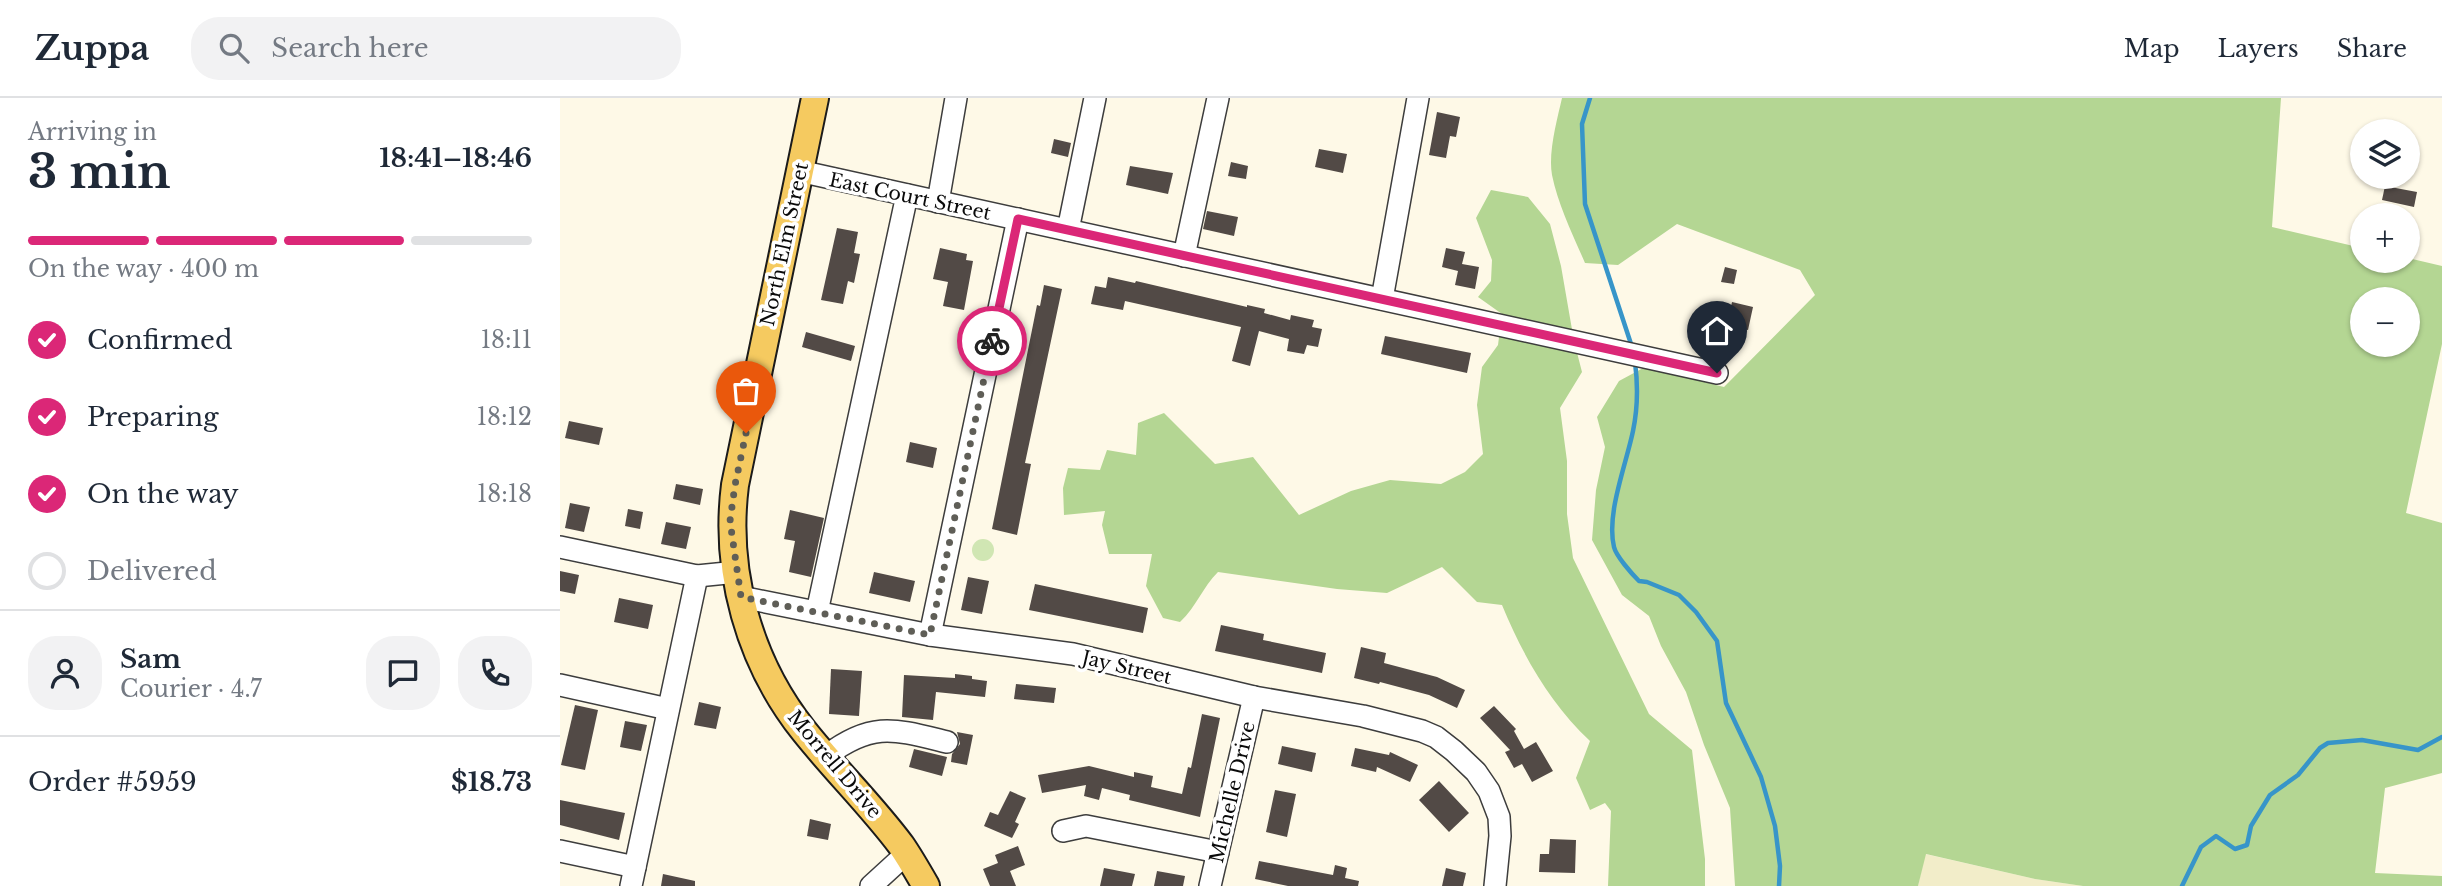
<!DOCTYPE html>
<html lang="en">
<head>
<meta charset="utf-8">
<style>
	body { margin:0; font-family:"Libre Baskerville",serif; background:#f2f2f3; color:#1f2937; height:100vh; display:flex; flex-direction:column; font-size:26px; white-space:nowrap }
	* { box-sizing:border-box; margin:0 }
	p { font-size:23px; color:#747a83 }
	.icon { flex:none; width:38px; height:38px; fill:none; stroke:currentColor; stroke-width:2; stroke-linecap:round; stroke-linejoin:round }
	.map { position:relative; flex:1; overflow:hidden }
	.details { display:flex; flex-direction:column; background:#fff; width:560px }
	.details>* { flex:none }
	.fabs { position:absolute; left:1790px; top:21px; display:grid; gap:14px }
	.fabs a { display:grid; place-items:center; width:70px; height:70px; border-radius:50%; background:#fff; box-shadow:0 2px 5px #0004; font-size:35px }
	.pin { position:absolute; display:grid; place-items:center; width:60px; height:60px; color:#fff; margin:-72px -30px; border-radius:50% 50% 50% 0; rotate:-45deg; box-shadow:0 0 7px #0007 }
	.pin .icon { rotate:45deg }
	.courier { position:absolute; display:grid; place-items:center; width:70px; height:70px; margin:-35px; border:5px solid #db2777; border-radius:50%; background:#fff; color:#222; box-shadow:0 2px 9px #0007 }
	.headline em { font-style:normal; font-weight:700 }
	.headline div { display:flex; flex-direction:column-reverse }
	.headline { display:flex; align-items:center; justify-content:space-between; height:119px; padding:0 28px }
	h1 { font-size:46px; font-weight:700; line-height:52px }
	.bar { display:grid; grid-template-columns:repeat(4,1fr); gap:10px 7px; align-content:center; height:84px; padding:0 28px }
	.bar i { height:9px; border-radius:5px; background:#e0e1e3 }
	.bar .on { background:#db2777 }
	.bar p { grid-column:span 4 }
	.line { display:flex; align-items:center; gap:18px; padding:0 28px; border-top:2px solid #e0e1e3 }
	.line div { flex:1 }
	.round { display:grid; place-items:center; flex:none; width:74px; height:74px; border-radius:28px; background:#f2f2f3 }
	ol { padding:0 28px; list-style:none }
	li { display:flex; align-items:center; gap:21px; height:77px }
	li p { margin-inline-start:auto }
	li .icon { padding:7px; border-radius:50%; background:#db2777; color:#fff; stroke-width:4 }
	li:last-child { color:#747a83 }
	li i { width:38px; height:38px; border:4px solid #e0e1e3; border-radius:50% }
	header { display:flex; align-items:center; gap:42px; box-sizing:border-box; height:98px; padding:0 35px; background:#fff; border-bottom:2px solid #e0e1e3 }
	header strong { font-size:33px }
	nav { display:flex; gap:38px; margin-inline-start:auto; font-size:24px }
	.search { width:490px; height:63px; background:#f2f2f3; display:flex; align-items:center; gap:18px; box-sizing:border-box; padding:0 24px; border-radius:28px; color:#747a83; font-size:26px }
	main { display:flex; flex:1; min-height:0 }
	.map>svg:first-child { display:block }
	.farmland { fill:#f2edc9 }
	.green { fill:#d0e6b3 }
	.forest { fill:#b4d693; fill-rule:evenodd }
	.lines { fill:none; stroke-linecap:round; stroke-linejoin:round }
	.stream { stroke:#3795c9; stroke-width:4.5 }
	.building { fill:#524a46 }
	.minor-casing { stroke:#3d3d3d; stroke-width:24 }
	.major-casing { stroke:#1b1b1b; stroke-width:30 }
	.minor { stroke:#fff; stroke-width:21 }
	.major { stroke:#f5ca60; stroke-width:26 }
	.done { stroke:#5f5e57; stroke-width:7; stroke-dasharray:0 12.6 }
	.route { stroke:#db2777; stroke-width:9 }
	.labels { text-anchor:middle; stroke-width:7; stroke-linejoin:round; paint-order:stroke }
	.street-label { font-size:19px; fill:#0a0a0a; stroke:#fff }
</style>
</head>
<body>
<header>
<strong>Zuppa</strong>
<div class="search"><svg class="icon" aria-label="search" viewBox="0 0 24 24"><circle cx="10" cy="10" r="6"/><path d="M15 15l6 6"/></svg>Search here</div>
<nav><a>Map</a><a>Layers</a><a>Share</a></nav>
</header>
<main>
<section class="details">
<div class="headline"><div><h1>3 min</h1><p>Arriving in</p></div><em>18:41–18:46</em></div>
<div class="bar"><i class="on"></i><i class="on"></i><i class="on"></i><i></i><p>On the way · 400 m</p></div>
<ol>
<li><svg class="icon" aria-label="check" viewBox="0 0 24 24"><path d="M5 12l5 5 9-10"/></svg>Confirmed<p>18:11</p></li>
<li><svg class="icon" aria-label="check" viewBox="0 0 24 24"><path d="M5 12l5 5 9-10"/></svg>Preparing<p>18:12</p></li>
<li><svg class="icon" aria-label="check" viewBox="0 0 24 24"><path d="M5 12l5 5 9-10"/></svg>On the way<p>18:18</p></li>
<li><i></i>Delivered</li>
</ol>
<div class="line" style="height:126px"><a class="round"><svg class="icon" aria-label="person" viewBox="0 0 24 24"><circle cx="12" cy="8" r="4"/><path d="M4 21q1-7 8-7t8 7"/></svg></a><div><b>Sam</b><p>Courier · 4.7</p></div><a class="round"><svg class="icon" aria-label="chat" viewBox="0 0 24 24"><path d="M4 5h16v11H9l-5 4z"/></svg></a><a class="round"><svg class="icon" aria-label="phone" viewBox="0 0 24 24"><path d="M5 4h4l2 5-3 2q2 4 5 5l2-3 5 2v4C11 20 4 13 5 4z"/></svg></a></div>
<div class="line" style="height:91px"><div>Order #5959</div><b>$18.73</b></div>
</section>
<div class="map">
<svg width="1882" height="788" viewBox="0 0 1882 788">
	<rect width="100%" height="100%" fill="#fef9e7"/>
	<path class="farmland" d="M1365,756L1475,781L1523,788H1358Z"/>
	<circle class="green" cx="423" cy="452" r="11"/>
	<g class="forest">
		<path d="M1002,0H1721L1712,129L1802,150V163H1848V160L1882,168V246L1846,415L1882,425V675L1825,690L1815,775L1882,778V788H1523L1475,781L1366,756L1358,788H1175L1170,710L1144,647L1126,594L1101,548L1089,518L1062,497L1032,442L1036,392L1045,349L1037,319L1059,283L1085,269L1164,289L1255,197L1240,172L1117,126L1058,167L1025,165C1013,137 998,107 992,77C988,55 997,22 1002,0ZM1802,201H1848V247H1802Z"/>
		<path d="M931,92L968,99L990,126L1001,168L1014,243L1022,274L1000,310L1007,363V416L1013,460L1089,616L1132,652L1145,761V788H1048L1051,713L1045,705L1030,712L1016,680L1030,643C990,605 963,558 942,507L917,504L882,469L827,495L777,491L658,474C642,490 637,508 620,524L603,520L586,488L592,456H549L542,427L545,413L504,417L503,390L508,370L540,372L547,352L576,357L578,325L604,315L655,366L693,359L739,417L791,393L830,382L881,386L905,374L923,356L917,307L922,269L938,247L942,216L918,199L931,183L932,162L916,120Z"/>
	</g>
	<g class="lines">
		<g class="stream">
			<path d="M1030,0L1022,26L1025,106L1072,249"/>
			<path d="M1075,264C1078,287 1078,309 1073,333C1066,367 1046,416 1054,449C1056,458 1072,476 1079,483L1087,484L1119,497L1136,514L1157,543L1166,605L1201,679L1215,728L1220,768L1219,788"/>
			<path d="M1622,788L1641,749L1656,738L1675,751L1687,747L1691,728L1710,697L1738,677L1760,650L1768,645L1802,642L1858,652L1882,639"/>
		</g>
	</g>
	<g class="building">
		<path d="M877,14L900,19L896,39L890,38L886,60L869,57Z"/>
		<path d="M494,41L511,45L508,59L491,55Z"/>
		<path d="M759,51L787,56L783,75L755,69Z"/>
		<path d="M671,64L688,68L686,81L668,78Z"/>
		<path d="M570,68L613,75L608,96L566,87Z"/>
		<path d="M1825,88L1857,94L1854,109L1822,102Z"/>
		<path d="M647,113L678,119L674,138L643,131Z"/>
		<path d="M277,130L298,134L294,155L300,156L294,185L288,183L283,206L261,202Z"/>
		<path d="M380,150L407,156L406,162L413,163L404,212L383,208L388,184L373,181Z"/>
		<path d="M886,150L905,154L902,166L919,169L915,191L895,187L898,173L882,169Z"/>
		<path d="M1165,169L1177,172L1174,186L1161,184Z"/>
		<path d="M548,179L575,185L576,183L687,209V207L705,211L704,215L730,222L731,217L754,222L752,229L762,231L758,249L747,247L744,256L727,253L729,241L699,233L690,268L672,263L681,229L565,203L563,212L531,206L535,188L546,190Z"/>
		<path d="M484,187L502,191L465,365L471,366L457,437L432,431L477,207L480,208Z"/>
		<path d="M1172,204L1193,209L1188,232L1167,228Z"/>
		<path d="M246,234L295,248L291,263L242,249Z"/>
		<path d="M825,238L911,255L907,275L821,256Z"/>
		<path d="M9,323L43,330L39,347L5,340Z"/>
		<path d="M350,344L377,350L373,370L346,364Z"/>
		<path d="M116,386L143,391L140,407L113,401Z"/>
		<path d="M10,405L30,409L24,434L5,430Z"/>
		<path d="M68,411L83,414L80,431L65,428Z"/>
		<path d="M230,412L264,420L251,479L229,474L235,443L224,441Z"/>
		<path d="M106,424L131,429L126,451L101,446Z"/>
		<path d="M0,473L19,477L15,496L0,493Z"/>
		<path d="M314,474L355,483L350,504L309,495Z"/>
		<path d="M408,479L429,483L422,516L401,512Z"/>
		<path d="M475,486L588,510L583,535L469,512Z"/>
		<path d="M59,500L93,507L88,531L54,524Z"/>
		<path d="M661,527L704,536L703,542L766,555L762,575L655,553Z"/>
		<path d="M801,549L826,555L824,565L877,579L905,592L897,610L869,597L820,584L819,586L794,580Z"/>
		<path d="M271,571L302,573L299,618L269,616Z"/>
		<path d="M395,576L412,578V581L427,583L425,599L376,594L373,622L342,619L344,577L395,580Z"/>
		<path d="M456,586L496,590L494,605L454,601Z"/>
		<path d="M139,604L161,609L156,631L134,627Z"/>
		<path d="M15,607L38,612L25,672L1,667Z"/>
		<path d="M934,608L956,631L954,633L964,651L976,644L993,673L972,684L962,666L954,670L945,654L950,652L920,620Z"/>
		<path d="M642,616L660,620L640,719L569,702L570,697L542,690L539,702L524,698L526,687L482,695L478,677L529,668L574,679V674L593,678L591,689L622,696L628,669L631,670Z"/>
		<path d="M65,623L87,627L81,653L60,649Z"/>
		<path d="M397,634L413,637L407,667L391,664L392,656L400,646Z"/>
		<path d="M722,648L756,655L752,674L718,666Z"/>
		<path d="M795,650L829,657L830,654L858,667L850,684L817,669L816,674L791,668Z"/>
		<path d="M354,651L387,659L382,678L349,669Z"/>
		<path d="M879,683L909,715L889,734L859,702Z"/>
		<path d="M715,692L736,696L727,739L706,734Z"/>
		<path d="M450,693L466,700L455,724L459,726L452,740L424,728L430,714L438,717Z"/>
		<path d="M0,702L65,715L59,742L0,727Z"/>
		<path d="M250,721L271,726L268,742L247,738Z"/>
		<path d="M990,741L1016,742L1015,775L979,774L980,756H989Z"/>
		<path d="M458,748L465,767L450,773L456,788H430L423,771L438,765L435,757Z"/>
		<path d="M699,763L773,777L775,767L787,770L785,780L799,783L798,788H728L695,781Z"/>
		<path d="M544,770L575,776L572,788H540Z"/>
		<path d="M886,770L906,775L903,788H882Z"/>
		<path d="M597,773L625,778L623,788H594Z"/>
		<path d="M103,776L135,783V788H101Z"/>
	</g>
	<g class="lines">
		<g class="minor-casing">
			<g id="minor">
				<path d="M239,73L1157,275"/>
				<path d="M378,104L396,0"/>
				<path d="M508,132L535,0"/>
				<path d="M624,158L658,0"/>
				<path d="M822,201L858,0"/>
				<path d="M0,449L137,478L177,474"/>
				<path d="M181,499L370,537L513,556L694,599L803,618L862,633L876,639L894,653L916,674L929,693L939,719L940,738L935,788"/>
				<path d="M257,514L347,97"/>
				<path d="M370,537L458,121"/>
				<path d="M0,587L108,611"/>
				<path d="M266,658C312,623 334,631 387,644"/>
				<path d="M503,733L526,728L658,754"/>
				<path d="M0,753L75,769"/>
				<path d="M71,788L137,478"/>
				<path d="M311,788L346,756"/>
				<path d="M650,788L694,599"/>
			</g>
		</g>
		<g class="major-casing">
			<path id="major" d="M255,0L175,387C164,474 189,564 244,633C275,672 311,707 341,747C350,760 358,774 366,788"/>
		</g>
		<use href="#minor" class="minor"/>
		<use href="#major" class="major"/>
	</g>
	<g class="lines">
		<path class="done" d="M186,335L175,387L170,423L181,499L370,537L432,243"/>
		<path class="route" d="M432,243L458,121L1157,275"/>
	</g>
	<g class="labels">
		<g class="street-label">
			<text transform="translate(350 98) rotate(12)" y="7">East Court Street</text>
			<text transform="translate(224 146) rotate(-78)" y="7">North Elm Street</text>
			<text transform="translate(567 569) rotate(13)" y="7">Jay Street</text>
			<text transform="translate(275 666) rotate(50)" y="7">Morrell Drive</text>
			<text transform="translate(672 694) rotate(-77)" y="7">Michelle Drive</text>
		</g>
	</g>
</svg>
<div class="fabs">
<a><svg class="icon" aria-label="layers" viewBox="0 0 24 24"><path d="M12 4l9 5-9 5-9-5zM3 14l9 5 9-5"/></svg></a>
<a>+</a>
<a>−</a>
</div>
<div class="pin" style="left:186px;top:335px;background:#ea580c"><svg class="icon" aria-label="bag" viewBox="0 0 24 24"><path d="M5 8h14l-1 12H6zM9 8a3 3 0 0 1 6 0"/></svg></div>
<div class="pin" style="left:1157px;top:275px;background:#1f2937"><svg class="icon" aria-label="home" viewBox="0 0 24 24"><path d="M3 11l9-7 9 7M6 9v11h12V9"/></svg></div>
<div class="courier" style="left:432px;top:243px"><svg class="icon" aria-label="bike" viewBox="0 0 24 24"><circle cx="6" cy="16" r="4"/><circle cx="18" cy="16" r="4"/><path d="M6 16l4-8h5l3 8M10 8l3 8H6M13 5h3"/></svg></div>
</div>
</main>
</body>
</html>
